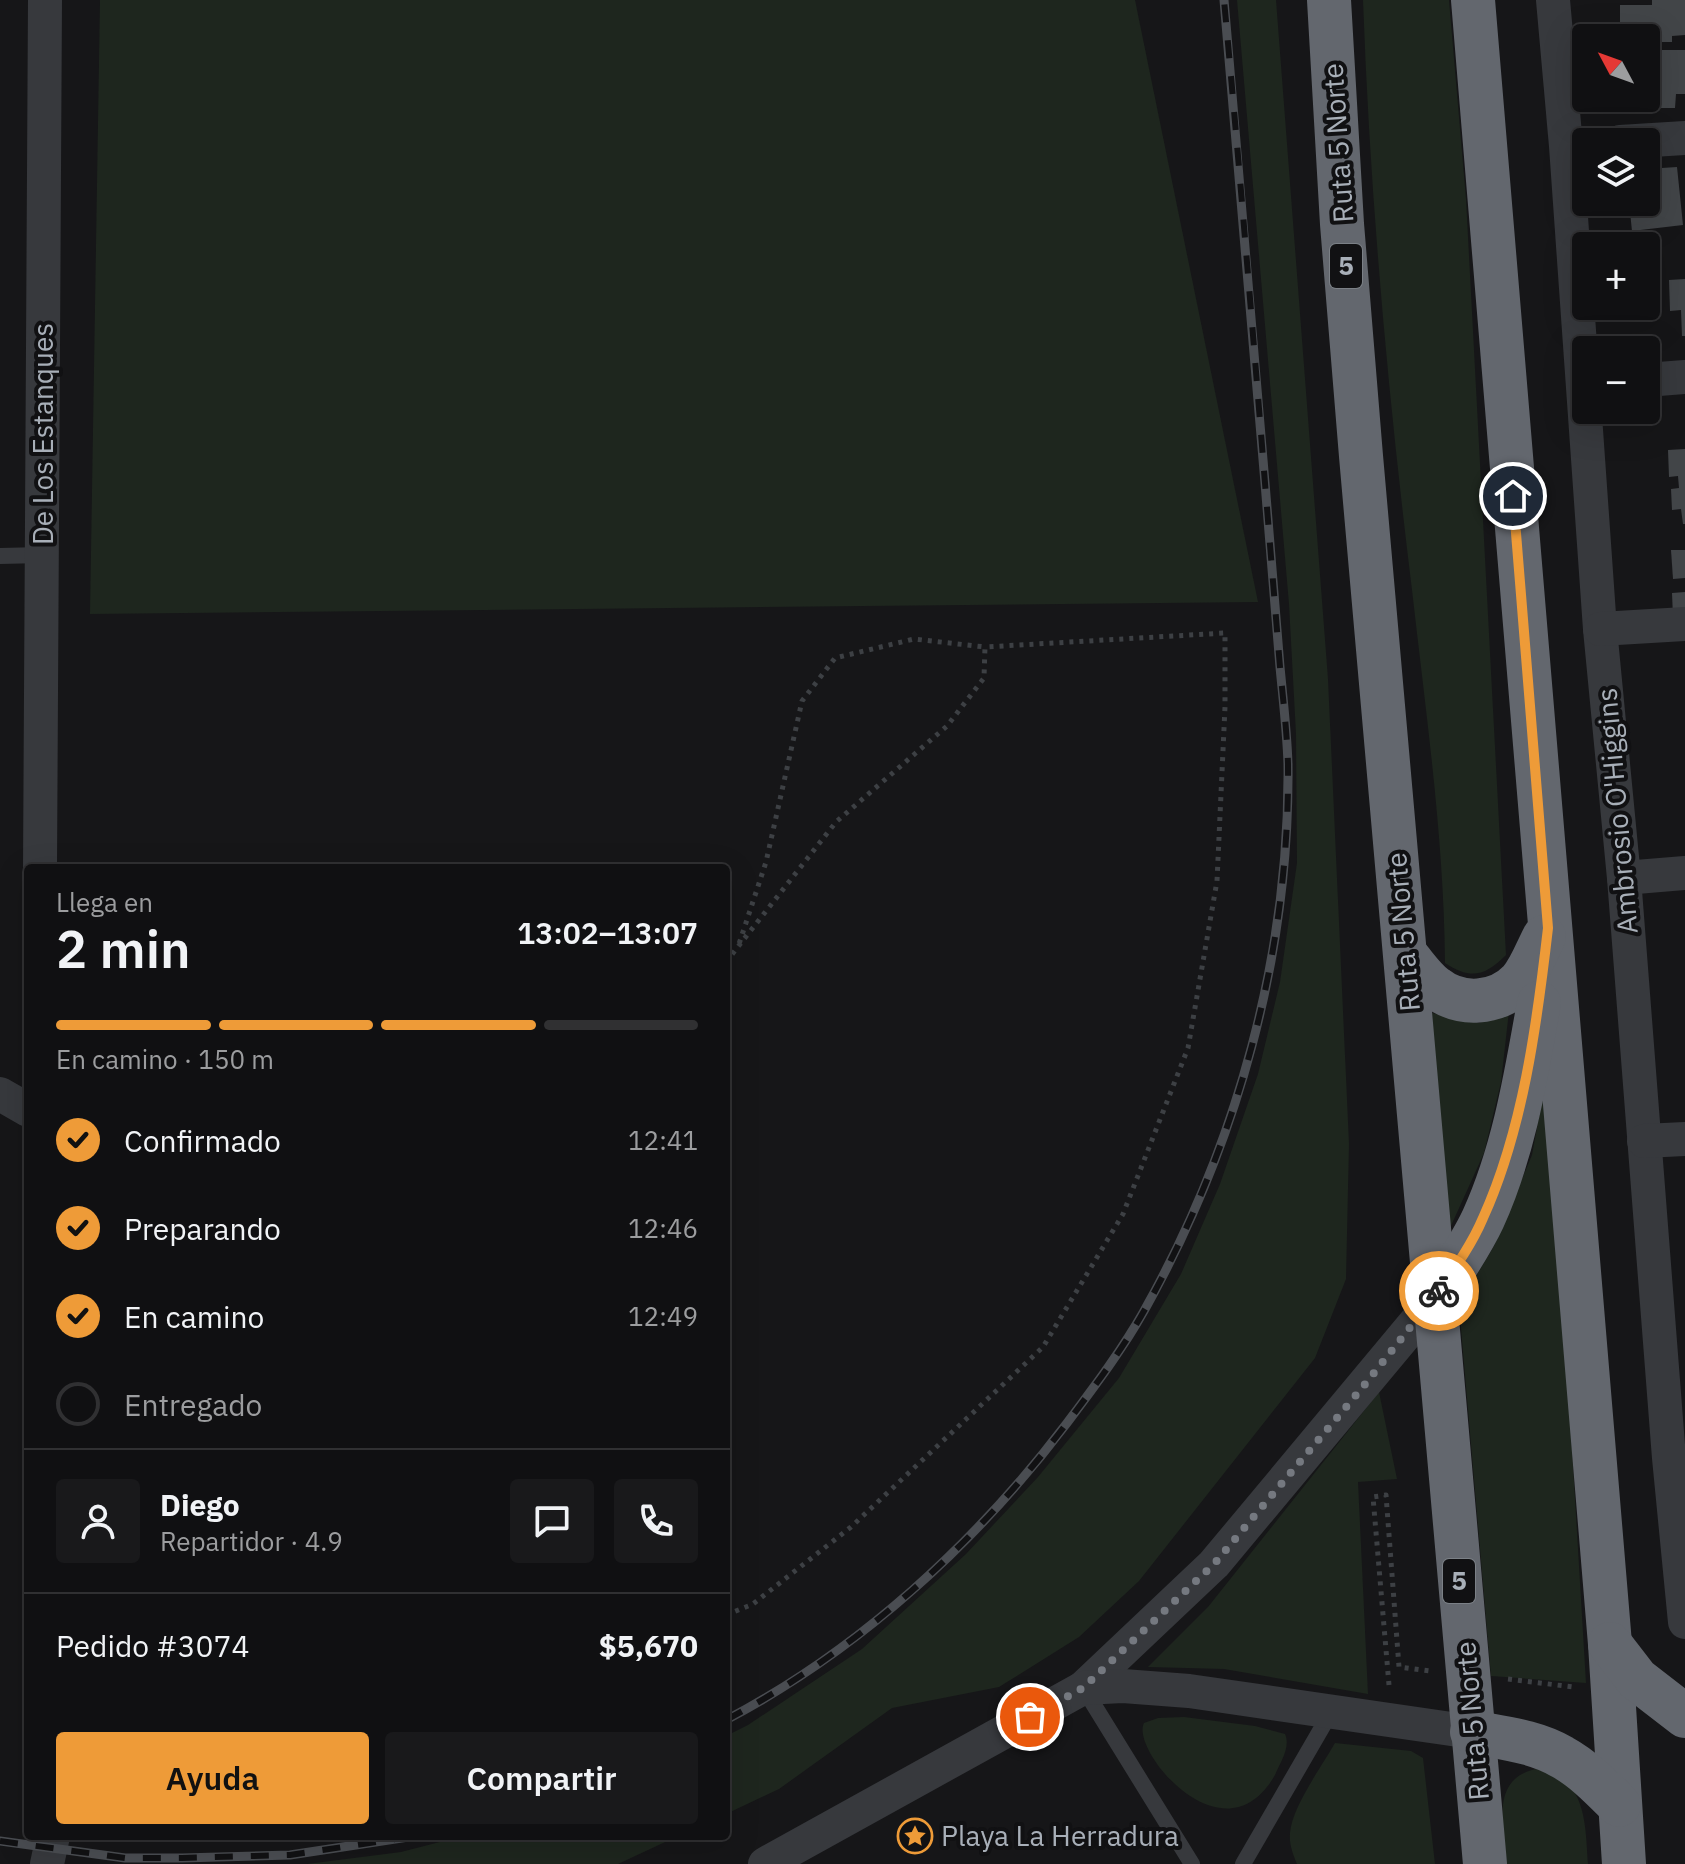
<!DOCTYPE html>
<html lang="es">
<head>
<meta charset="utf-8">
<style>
	body { margin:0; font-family:"IBM Plex Sans",sans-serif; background:#19191b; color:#f1f3f6; height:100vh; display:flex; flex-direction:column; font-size:30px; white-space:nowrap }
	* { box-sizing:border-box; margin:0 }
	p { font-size:26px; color:#9c9d9f }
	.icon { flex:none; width:44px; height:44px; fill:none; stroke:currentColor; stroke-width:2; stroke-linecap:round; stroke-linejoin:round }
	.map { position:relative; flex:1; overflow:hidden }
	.drawer { position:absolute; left:24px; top:864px; width:706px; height:976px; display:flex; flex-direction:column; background:#101012; border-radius:8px; box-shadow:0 8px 32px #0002,0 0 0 2px #303032 }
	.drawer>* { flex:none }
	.needle { width:52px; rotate:311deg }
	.fabs { position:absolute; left:1572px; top:24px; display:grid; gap:16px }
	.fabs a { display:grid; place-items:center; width:88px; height:88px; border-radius:8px; background:#101012; box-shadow:0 8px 32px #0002,0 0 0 2px #303032; font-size:40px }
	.pin { position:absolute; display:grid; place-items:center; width:68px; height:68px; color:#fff; margin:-34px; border:4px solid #fff; border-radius:50%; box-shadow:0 2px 8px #0007 }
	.courier { position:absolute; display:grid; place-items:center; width:80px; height:80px; margin:-40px; border:6px solid #ee9b38; border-radius:50%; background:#fff; color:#222; box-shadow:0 2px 10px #0007 }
	.summary em { font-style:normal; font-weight:600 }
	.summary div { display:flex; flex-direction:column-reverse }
	.summary { display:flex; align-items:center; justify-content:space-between; height:136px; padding:0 32px }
	h1 { font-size:52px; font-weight:600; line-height:60px }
	.bar { display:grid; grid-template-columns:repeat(4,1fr); gap:12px 8px; align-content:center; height:96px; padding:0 32px }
	.bar i { height:10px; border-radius:6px; background:#303032 }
	.bar .selected { background:#ee9b38 }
	.bar p { grid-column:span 4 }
	.line { display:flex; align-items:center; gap:20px; padding:0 32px; border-top:2px solid #303032 }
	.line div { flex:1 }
	.round { display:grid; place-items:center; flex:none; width:84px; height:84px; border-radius:8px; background:#19191b }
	ol { padding:0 32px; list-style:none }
	li { display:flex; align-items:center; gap:24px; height:88px }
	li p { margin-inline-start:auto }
	li .icon { padding:8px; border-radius:50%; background:#ee9b38; color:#111; stroke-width:4 }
	li:last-child { color:#9c9d9f }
	li i { width:44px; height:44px; border:4px solid #303032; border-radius:50% }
	.primary-button { display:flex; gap:16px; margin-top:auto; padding:16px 32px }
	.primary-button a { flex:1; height:92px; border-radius:8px; background:#ee9b38; color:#111; font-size:32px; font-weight:600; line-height:92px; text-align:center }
	.primary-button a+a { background:#19191b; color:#f1f3f6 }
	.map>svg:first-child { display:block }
	.green { fill:#1e261e }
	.building { fill:#424548 }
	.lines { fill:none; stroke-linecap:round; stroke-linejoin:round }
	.path { stroke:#3d4044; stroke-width:5; stroke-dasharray:4 6; stroke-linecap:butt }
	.lane { stroke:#37393d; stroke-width:16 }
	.street { stroke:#37393d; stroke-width:34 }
	.highway { stroke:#63676e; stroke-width:44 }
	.rail-casing { stroke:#4a4d52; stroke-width:9 }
	.rail { stroke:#111113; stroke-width:6; stroke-dasharray:18; stroke-linecap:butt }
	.done { stroke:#757980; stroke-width:8; stroke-dasharray:0 14.4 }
	.route { stroke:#ee9b38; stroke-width:10 }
	.labels { text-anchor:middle; stroke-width:8; stroke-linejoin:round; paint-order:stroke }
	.shield { fill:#111113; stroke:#7b8086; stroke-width:2 }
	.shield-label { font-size:26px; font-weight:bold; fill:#a8afb8 }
	.street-label { font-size:28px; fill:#a8afb8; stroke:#111113 }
	.poi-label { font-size:28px; fill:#a8afb8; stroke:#111113; text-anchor:start }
</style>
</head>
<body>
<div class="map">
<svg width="1685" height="1864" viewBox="0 0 1685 1864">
	<rect width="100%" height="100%" fill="#161618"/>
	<g class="green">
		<path d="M100,0H1135L1258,602L90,614Z"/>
		<path d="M1237,0H1276L1328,679L1349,1144L1346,1279L1315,1358L1139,1581L1079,1637L999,1687L892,1708L779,1789L726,1814V1736L748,1725L862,1649L966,1554L1038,1477L1119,1378L1181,1274L1220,1184L1258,1074L1280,982L1297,863L1296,734L1289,604Z"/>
		<path d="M1363,0H1449L1466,199L1506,955C1485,976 1471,980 1445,963C1444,838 1426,714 1412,590C1388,395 1370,197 1363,0Z"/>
		<path d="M1509,1011L1501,1082L1484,1153L1445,1239L1432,1013L1479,1023Z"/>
		<path d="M1547,1073L1554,1147L1586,1683L1491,1676L1459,1305L1494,1246L1532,1155Z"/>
		<path d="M1379,1392L1397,1479L1358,1482L1368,1694L1224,1669L1148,1667L1208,1607Z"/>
		<path d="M1184,1717L1255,1726L1285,1734C1291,1747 1280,1763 1275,1775C1224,1864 1130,1750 1144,1723L1158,1718Z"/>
		<path d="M1335,1743L1411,1751L1423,1758L1435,1864H1297C1293,1854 1289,1845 1290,1833C1292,1807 1322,1766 1335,1743Z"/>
		<path d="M1536,1769C1544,1772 1559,1776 1566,1782C1587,1800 1586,1839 1588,1864H1507C1504,1828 1489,1779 1536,1769Z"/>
		<path d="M463,1836H678L618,1864H307L401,1852Z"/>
	</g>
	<g class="building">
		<path d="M1652,0H1685V35L1672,36V42H1646V38H1637V34L1620,35V5H1652Z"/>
		<path d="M1653,50H1685V94H1676L1675,108H1640V98H1646V62H1653Z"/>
		<path d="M1677,167L1683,225L1632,231L1629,202H1646V169Z"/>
		<path d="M1659,257L1660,279L1646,280V258Z"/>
		<path d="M1685,279V336H1682L1681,310L1670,311L1669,280Z"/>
		<path d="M1685,449V524H1683L1681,509L1672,510L1671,489L1679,488L1678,476L1669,477L1668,450Z"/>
		<path d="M1671,550H1685V578L1673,579Z"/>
		<path d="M1685,592V616L1673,617L1672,593Z"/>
	</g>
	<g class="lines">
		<g class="path">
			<path d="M726,962L836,822L947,726L984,678L985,647L914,639L835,658L802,701L766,862L738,947"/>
			<path d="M726,1615L753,1604L851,1527L1043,1347L1123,1214L1188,1048L1217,881L1225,707V633L985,647"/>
			<path d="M1508,1679L1573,1687"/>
			<path d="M1389,1685L1373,1497L1386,1495L1399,1667L1430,1671"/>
		</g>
		<g class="lane">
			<path d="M0,556L42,555"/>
			<path d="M1084,1689L1192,1864"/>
			<path d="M1243,1864L1331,1712"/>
		</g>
		<g class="street">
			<path d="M1553,0L1566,146L1600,629L1624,878L1669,1458L1685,1622"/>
			<path d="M1620,142L1685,138"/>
			<path d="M1646,380L1685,377"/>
			<path d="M1600,629L1685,624"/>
			<path d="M40,868L45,0"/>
			<path d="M1624,878L1685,873"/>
			<path d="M0,1094L28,1110"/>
			<path d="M1644,1141L1685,1139"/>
			<path d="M1083,1688L1214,1564L1435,1299"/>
			<path d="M47,1864L53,1836"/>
			<path d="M765,1864L1083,1688L1123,1686L1189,1691L1472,1732"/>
		</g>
		<g class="highway">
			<path d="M1329,0L1342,224L1361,456L1485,1864"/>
			<path d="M1473,0L1610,1644L1624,1864"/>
			<path d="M1406,955C1415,965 1423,978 1435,987C1460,1007 1497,1005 1520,981C1531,968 1536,952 1544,937"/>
			<path d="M1435,1299C1451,1273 1470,1247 1483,1219C1514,1151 1526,1076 1539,1003"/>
			<path d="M1610,1644L1637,1679L1685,1716"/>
			<path d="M1472,1732C1502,1738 1535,1741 1562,1757C1584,1769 1602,1788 1619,1805"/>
		</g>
		<g class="rail-casing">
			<g id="rail">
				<path d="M726,1720C859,1650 976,1543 1067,1423C1094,1387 1122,1350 1144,1311C1237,1145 1290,955 1288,764C1287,732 1283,699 1280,667C1275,606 1270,545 1265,483C1252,322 1239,161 1224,0"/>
				<path d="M0,1841L125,1858H182L290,1855L415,1836"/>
			</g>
		</g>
		<use href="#rail" class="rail"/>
	</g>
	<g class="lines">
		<path class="done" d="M1030,1717L1083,1688L1214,1564L1362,1388L1439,1291"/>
		<path class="route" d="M1439,1291C1455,1268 1472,1244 1483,1218C1523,1130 1537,1024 1548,928L1513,496"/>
	</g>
	<defs>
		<g id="sight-ring" transform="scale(1.8)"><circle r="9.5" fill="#111113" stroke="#ee9b38" stroke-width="1.5"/><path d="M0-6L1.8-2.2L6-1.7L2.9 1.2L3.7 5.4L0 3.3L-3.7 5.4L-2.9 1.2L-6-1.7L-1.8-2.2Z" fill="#ee9b38"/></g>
	</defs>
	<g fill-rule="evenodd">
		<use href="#sight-ring" x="915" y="1836"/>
	</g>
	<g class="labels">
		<g class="shield">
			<rect x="1330" y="244" width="32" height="44" rx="6"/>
			<rect x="1443" y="1559" width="32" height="44" rx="6"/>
		</g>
		<g class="shield-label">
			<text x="1346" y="275">5</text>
			<text x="1459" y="1590">5</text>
		</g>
		<g class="street-label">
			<text transform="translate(1338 143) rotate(-94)" y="10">Ruta 5 Norte</text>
			<text transform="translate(43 434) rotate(-90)" y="10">De Los Estanques</text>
			<text transform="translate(1617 811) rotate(-95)" y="10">Ambrosio O'Higgins</text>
			<text transform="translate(1403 932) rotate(-95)" y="10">Ruta 5 Norte</text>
			<text transform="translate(1472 1721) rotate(-95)" y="10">Ruta 5 Norte</text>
		</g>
		<g class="poi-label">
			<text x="941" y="1846">Playa La Herradura</text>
		</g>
	</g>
</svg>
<div class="fabs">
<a><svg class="needle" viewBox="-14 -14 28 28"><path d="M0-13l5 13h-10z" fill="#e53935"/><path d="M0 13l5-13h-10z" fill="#9c9d9f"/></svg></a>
<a><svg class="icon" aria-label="layers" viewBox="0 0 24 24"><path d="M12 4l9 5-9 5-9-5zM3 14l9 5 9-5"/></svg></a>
<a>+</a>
<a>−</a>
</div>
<div class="pin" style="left:1030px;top:1717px;background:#ea580c"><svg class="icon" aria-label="bag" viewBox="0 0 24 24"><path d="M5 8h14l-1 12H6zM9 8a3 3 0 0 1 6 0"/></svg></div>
<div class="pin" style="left:1513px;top:496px;background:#1f2937"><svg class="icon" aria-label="home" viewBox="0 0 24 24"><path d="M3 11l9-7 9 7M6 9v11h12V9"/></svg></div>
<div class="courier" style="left:1439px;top:1291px"><svg class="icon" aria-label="bike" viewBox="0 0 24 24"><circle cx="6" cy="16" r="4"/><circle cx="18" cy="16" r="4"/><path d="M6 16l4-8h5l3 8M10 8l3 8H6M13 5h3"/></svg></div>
<section class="drawer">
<div class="summary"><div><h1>2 min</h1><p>Llega en</p></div><em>13:02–13:07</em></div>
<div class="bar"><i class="selected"></i><i class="selected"></i><i class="selected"></i><i></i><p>En camino · 150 m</p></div>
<ol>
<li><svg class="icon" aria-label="check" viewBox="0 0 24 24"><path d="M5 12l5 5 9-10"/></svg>Confirmado<p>12:41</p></li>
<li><svg class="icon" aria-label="check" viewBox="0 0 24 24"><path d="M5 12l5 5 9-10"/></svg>Preparando<p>12:46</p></li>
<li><svg class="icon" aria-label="check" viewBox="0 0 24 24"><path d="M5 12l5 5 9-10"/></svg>En camino<p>12:49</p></li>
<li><i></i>Entregado</li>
</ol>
<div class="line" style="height:144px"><a class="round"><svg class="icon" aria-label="person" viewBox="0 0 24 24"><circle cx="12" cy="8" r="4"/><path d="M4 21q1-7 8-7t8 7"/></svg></a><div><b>Diego</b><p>Repartidor · 4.9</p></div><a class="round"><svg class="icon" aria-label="chat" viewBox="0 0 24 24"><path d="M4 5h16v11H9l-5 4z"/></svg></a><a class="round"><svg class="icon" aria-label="phone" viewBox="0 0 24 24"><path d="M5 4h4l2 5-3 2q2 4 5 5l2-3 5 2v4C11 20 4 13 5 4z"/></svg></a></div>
<div class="line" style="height:104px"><div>Pedido #3074</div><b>$5,670</b></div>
<div class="primary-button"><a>Ayuda</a><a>Compartir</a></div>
</section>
</div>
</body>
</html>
